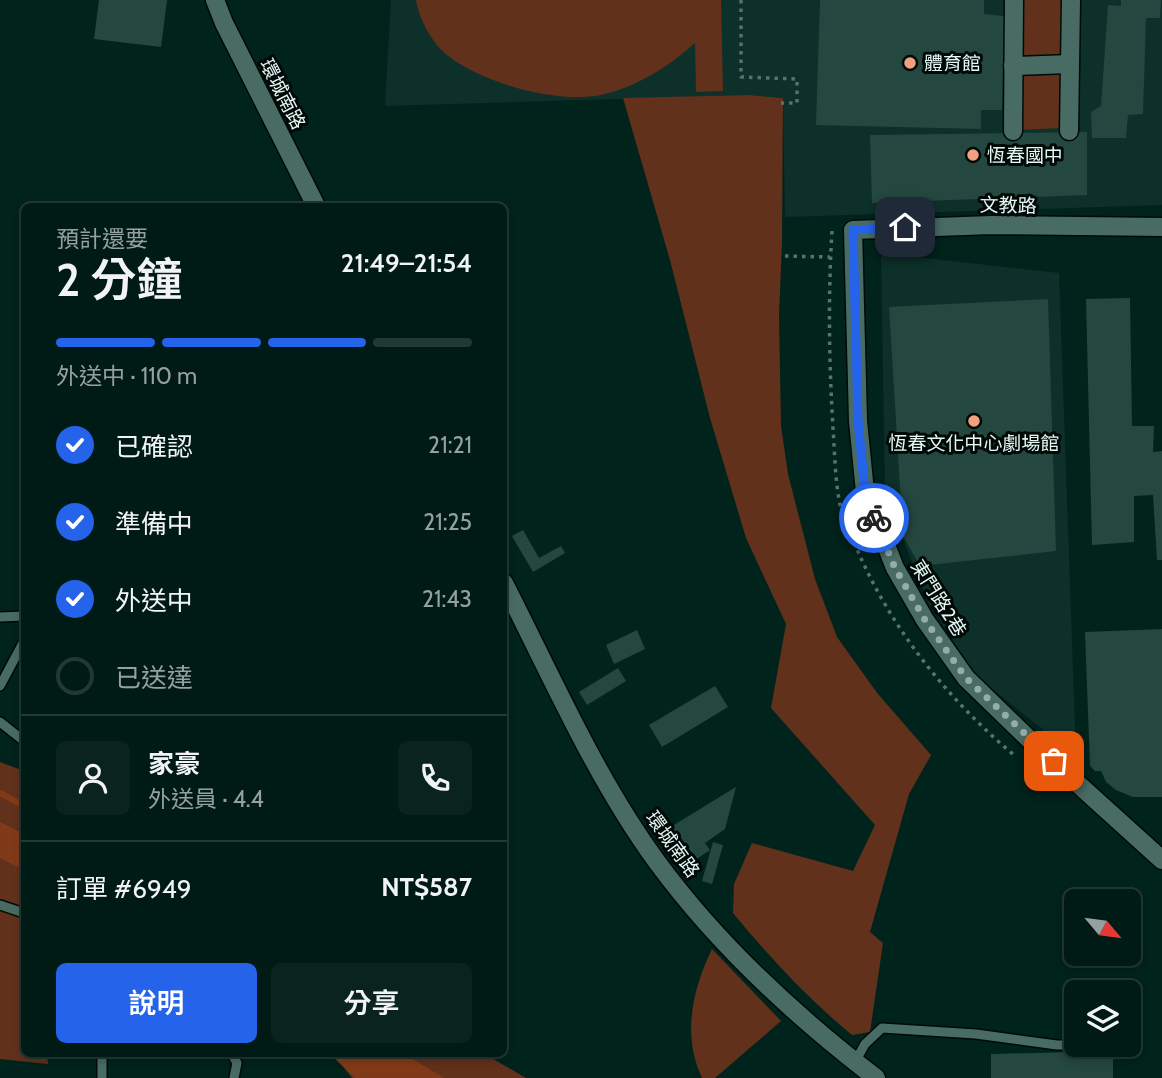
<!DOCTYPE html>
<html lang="zh-TW">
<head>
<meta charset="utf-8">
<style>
	body { margin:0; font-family:Cabin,"Noto Sans TC",sans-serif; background:#0a231e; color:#f1f3f6; height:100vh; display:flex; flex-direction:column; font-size:26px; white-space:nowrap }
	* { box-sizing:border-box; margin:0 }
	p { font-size:23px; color:#95a1a0 }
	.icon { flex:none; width:38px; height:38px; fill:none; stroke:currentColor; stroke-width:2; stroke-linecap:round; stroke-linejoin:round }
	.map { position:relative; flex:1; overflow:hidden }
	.side { position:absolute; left:21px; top:203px; width:486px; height:854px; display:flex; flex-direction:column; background:#001a15; border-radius:10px; box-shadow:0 4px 10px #0003,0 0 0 2px #223834 }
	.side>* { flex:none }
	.needle { width:46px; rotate:119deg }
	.buttons { position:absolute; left:1064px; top:889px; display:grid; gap:14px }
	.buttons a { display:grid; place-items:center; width:77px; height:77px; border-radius:10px; background:#001a15; box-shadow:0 4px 10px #0003,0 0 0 2px #223834; font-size:35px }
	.pin { position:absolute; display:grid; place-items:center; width:60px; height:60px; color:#fff; margin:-30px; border-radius:14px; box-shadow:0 4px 10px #0006 }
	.courier { position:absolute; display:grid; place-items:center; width:70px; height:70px; margin:-35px; border:5px solid #2563eb; border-radius:50%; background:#fff; color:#222; box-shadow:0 2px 9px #0007 }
	.head em { font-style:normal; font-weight:600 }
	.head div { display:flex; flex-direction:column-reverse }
	.head { display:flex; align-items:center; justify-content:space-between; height:119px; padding:0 35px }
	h1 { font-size:46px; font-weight:600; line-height:52px }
	.bar { display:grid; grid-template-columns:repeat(4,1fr); gap:10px 7px; align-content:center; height:84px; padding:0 35px }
	.bar i { height:9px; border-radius:5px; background:#223834 }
	.bar .selected { background:#2563eb }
	.bar p { grid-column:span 4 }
	.line { display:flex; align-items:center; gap:18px; padding:0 35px; border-top:2px solid #223834 }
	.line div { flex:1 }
	.round { display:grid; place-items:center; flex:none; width:74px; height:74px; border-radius:10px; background:#0a231e }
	ol { padding:0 35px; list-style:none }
	li { display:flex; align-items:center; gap:21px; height:77px }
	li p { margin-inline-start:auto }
	li .icon { padding:7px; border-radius:50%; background:#2563eb; color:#fff; stroke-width:4 }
	li:last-child { color:#95a1a0 }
	li i { width:38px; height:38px; border:4px solid #223834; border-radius:50% }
	.primary-button { display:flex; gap:14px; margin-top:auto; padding:14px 35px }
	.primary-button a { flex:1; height:80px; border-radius:10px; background:#2563eb; color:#fff; font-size:28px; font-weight:600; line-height:80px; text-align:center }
	.primary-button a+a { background:#0a231e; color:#f1f3f6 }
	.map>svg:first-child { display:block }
	.built { fill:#0d302a }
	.green { fill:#61311c }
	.water { fill:#813a18 }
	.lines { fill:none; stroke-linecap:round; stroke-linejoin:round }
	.stream { stroke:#813a18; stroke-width:6 }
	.building { fill:#24473f }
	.lane-casing { stroke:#000b07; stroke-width:12 }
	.street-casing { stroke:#000b07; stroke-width:21 }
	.path { stroke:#56736c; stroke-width:3.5; stroke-dasharray:3.5 5; stroke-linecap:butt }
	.lane { stroke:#486c63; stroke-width:9 }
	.street { stroke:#486c63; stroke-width:18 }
	.done { stroke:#95ada8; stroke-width:7; stroke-dasharray:0 12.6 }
	.route { stroke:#2563eb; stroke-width:9 }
	.poi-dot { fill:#f2a17e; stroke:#010907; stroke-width:2.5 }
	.labels { text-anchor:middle; stroke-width:6; stroke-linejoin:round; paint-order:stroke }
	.poi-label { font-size:19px; fill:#e5f8f3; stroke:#010907; text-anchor:start }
	.street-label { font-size:19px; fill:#e5f8f3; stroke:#010907 }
</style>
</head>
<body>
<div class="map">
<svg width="1162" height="1078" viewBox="0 0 1162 1078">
	<rect width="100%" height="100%" fill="#00231c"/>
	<g class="built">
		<path d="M391,0H1162V205L785,217L783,98L748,95L385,106Z"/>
		<path d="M881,253L1059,273L1076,756L976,676L928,602L885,494Z"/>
	</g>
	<g class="green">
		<path d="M416,0H721L723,91L696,92L695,43C668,67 637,87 601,95C557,104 482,83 447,55C432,43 419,19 416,0Z"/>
		<path d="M1021,0H1063V57L1021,58Z"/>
		<path d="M1021,72H1063V128L1018,130Z"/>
		<path d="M748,95L783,98L782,242L779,316L781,426L788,474L815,579L837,637L878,694L931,755L909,794L870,932L883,943L870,1032L852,1035C808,999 770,958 733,913L734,884L752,843L853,871L875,825L771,708L786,624L746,538L710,418L670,260L623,98Z"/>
		<path d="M0,762L24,771V1054H47L48,1064L0,1059Z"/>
		<path d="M712,949L781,1021L715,1078H702C682,1036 692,990 712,949Z"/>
		<path d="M333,1054H485L526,1078H352Z"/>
	</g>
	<g class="water">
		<path d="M0,822L24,834V870L0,858Z"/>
		<path d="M330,1054H404L444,1078H355Z"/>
	</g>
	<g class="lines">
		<path class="stream" d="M0,793L24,806"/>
	</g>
	<g class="building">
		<path d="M99,0H167L161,47L94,39Z"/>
		<path d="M820,0H984V14L1004,16L1002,110H981V129L816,125Z"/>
		<path d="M1121,0H1161L1160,18H1146L1143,114L1128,115L1126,138H1092L1091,112L1101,106L1108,5L1121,6Z"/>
		<path d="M1087,132V195L872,203L870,135Z"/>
		<path d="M1130,298L1132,426H1154L1153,452L1162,451V560H1157L1153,495L1134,496V542L1092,545L1086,299Z"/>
		<path d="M1048,299L1056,551L920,566L903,536L889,307Z"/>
		<path d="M523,530L539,558L561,546L565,553L533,572L512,536Z"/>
		<path d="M1162,629V797H1133L1116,790L1106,782L1101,771H1095L1090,766L1085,632Z"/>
		<path d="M637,630L645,649L614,664L606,645Z"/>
		<path d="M618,668L626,681L587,705L579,692Z"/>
		<path d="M715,686L728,707L662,747L649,725Z"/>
		<path d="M736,787L725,829L705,843L710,850L695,860L696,862L688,868L664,831Z"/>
		<path d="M713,842L723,845L712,884L702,881Z"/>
		<path d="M1113,1051V1078H991V1054Z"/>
	</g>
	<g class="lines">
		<g class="lane-casing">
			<g id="lane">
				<path d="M0,617L24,616"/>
				<path d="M0,686L24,641"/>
				<path d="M0,722L24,741"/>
				<path d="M0,905L24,913"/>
				<path d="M102,1054V1078"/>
				<path d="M232,1054L237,1063L234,1078"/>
				<path d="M855,1062L865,1044L882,1028L976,1034L1057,1045H1085"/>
			</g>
		</g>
		<g class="street-casing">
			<g id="street">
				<path d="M215,0L224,23L316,206"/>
				<path d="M1013,66L1070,64"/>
				<path d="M1013,131L1014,0"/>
				<path d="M1069,131L1071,0"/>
				<path d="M1162,227L992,225L853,230L858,421L865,492L895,568L925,620L966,678L1036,746L1162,860"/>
				<path d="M504,583C551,675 596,779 657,862C718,945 795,1016 876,1078"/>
			</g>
		</g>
		<g class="path">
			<path d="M741,0V77L797,79V103H781"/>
			<path d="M832,231C828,297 829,363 833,428C835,457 835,489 843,517C847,530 855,544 860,556C895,634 950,701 1015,756"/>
			<path d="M785,256L830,257"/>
		</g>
		<use href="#lane" class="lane"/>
		<use href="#street" class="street"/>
	</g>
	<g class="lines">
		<path class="done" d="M874,518L895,568L925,620L966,678L1054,761"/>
		<path class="route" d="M874,518L865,492L858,421L853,230L905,227"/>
	</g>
	<g class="poi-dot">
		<circle cx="910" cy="63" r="7"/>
		<circle cx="973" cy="155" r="7"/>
		<circle cx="974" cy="421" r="7"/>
	</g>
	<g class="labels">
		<g class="poi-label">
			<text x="924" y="70">體育館</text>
			<text x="987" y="162">恆春國中</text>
			<text x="974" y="450" text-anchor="middle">恆春文化中心劇場館</text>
		</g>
		<g class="street-label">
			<text transform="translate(283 94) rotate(63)" y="7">環城南路</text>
			<text transform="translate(1008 205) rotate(1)" y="7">文教路</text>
			<text transform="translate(939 598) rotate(58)" y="7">東門路2巷</text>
			<text transform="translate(673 844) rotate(54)" y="7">環城南路</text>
		</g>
	</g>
</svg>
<div class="buttons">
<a><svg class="needle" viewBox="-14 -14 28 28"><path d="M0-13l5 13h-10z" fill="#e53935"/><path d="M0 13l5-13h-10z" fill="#95a1a0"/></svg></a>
<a><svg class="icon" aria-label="layers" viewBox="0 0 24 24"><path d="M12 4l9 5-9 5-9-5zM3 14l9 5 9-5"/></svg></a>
</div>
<div class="pin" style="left:1054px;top:761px;background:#ea580c"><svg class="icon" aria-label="bag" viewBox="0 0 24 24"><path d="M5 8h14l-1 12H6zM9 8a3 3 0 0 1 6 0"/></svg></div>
<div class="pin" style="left:905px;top:227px;background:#1f2937"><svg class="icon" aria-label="home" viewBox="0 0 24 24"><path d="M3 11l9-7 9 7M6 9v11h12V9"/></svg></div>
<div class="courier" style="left:874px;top:518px"><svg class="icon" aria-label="bike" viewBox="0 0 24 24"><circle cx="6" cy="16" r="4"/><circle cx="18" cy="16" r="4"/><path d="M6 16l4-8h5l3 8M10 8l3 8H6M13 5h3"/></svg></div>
<section class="side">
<div class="head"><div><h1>2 分鐘</h1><p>預計還要</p></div><em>21:49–21:54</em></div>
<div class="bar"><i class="selected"></i><i class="selected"></i><i class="selected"></i><i></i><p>外送中 · 110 m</p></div>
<ol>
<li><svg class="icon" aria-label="check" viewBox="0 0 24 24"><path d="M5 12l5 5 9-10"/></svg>已確認<p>21:21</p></li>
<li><svg class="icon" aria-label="check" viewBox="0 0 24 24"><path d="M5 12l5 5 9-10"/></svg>準備中<p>21:25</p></li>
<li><svg class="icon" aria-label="check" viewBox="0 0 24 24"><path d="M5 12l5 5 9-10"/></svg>外送中<p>21:43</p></li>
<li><i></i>已送達</li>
</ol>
<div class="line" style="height:126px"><a class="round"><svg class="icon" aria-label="person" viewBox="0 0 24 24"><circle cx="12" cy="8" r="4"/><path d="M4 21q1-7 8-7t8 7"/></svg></a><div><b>家豪</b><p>外送員 · 4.4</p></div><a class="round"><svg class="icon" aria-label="phone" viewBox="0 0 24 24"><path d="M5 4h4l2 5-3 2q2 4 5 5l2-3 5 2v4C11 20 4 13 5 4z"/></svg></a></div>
<div class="line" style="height:91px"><div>訂單 #6949</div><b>NT$587</b></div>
<div class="primary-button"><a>說明</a><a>分享</a></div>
</section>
</div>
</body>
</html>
